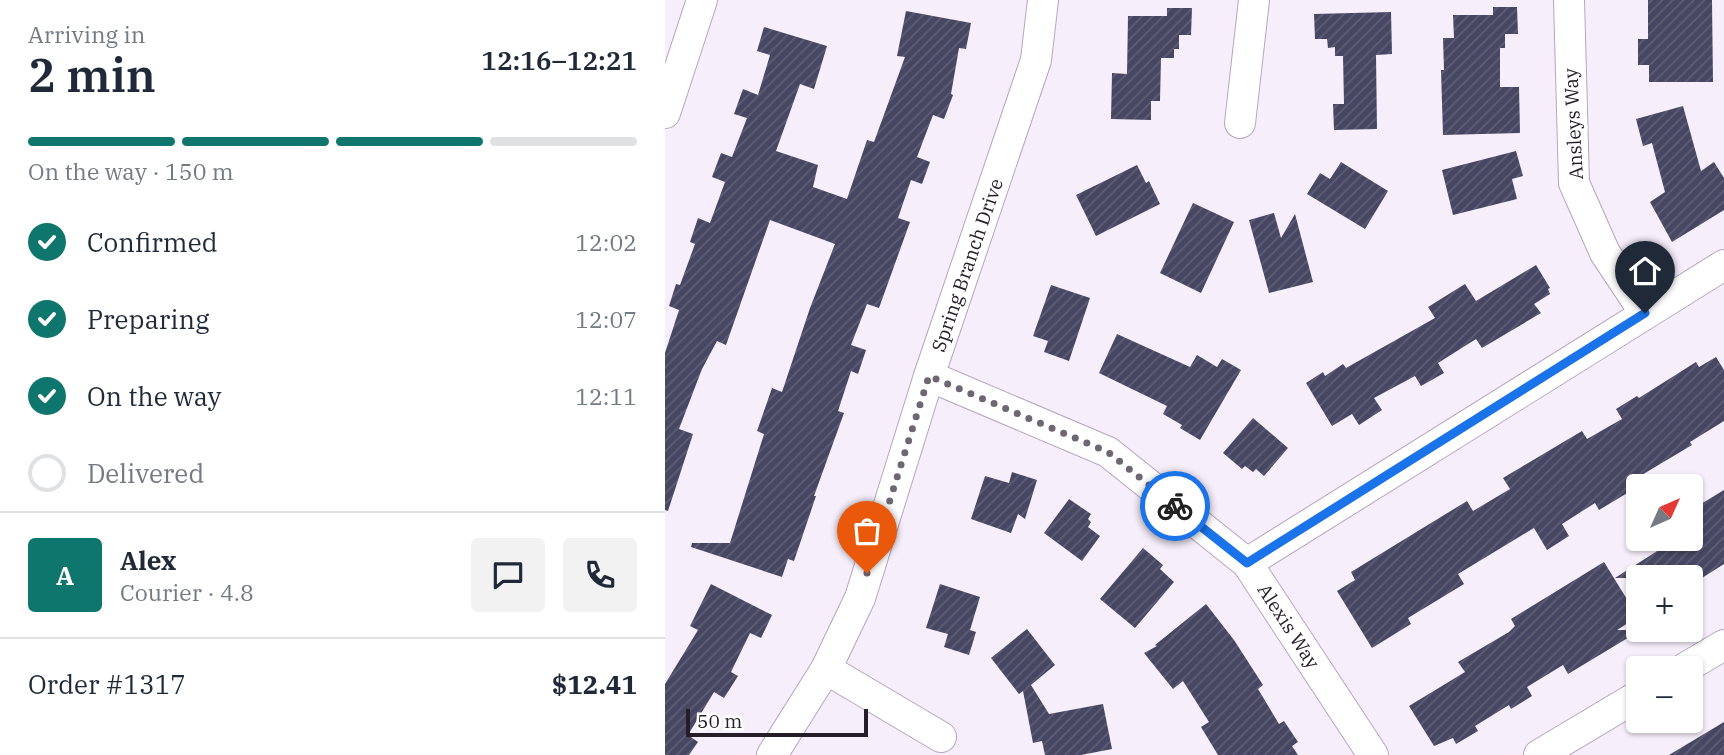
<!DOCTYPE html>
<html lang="en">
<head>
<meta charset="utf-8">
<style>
	body { margin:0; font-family:"IBM Plex Serif",serif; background:#f2f2f3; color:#1f2937; height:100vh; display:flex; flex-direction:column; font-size:26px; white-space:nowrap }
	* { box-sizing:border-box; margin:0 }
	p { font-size:23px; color:#747a83 }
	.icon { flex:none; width:38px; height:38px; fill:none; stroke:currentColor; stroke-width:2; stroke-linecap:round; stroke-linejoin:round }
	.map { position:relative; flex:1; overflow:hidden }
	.panel { display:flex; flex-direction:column; background:#fff; width:665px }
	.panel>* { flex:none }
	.needle { width:46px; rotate:45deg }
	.controls { position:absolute; left:961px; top:474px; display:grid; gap:14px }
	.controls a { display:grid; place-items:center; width:77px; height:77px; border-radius:7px; background:#fff; box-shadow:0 2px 5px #0004; font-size:35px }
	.scale { position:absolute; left:21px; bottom:18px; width:182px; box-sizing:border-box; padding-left:7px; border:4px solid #251d28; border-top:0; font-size:19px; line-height:24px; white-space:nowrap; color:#251d28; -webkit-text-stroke:5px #fff; paint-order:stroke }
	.pin { position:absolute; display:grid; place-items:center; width:60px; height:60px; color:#fff; margin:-72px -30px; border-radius:50% 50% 50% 0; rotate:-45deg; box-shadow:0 0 7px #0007 }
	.pin .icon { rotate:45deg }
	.courier { position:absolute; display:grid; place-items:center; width:70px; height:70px; margin:-35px; border:5px solid #1a73e8; border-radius:50%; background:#fff; color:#222; box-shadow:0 2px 9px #0007 }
	.head em { font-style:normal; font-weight:600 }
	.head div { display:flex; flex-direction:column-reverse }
	.head { display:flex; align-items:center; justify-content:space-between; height:119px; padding:0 28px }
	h1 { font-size:46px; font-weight:600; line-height:52px }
	.bar { display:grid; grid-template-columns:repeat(4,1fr); gap:10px 7px; align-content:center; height:84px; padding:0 28px }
	.bar i { height:9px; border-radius:5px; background:#e0e1e3 }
	.bar .selected { background:#0f766e }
	.bar p { grid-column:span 4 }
	.line { display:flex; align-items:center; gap:18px; padding:0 28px; border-top:2px solid #e0e1e3 }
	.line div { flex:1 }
	.round { display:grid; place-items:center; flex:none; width:74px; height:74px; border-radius:7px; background:#f2f2f3 }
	ol { padding:0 28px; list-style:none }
	li { display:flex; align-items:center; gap:21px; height:77px }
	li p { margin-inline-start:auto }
	li .icon { padding:7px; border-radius:50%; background:#0f766e; color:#fff; stroke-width:4 }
	li:last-child { color:#747a83 }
	li i { width:38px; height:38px; border:4px solid #e0e1e3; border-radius:50% }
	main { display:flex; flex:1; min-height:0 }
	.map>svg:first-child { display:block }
	.building { fill:url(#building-hatch) }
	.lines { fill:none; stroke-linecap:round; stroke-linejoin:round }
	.minor-casing { stroke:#b7a4c2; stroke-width:32 }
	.minor { stroke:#fff; stroke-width:30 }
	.done { stroke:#6e6672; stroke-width:7; stroke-dasharray:0 12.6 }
	.route { stroke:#1a73e8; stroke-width:9 }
	.labels { text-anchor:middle; stroke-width:7; stroke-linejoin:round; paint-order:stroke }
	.street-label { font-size:19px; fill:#251d28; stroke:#fff }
</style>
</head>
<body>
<main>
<section class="panel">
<div class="head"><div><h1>2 min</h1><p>Arriving in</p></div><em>12:16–12:21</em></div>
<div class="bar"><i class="selected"></i><i class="selected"></i><i class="selected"></i><i></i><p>On the way · 150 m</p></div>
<ol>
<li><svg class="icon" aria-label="check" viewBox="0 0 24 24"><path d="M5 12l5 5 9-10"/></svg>Confirmed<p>12:02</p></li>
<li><svg class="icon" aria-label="check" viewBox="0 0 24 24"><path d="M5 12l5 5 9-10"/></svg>Preparing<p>12:07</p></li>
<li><svg class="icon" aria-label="check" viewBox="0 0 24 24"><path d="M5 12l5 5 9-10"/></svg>On the way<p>12:11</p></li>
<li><i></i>Delivered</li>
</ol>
<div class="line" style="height:126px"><b class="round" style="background:#0f766e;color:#fff">A</b><div><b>Alex</b><p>Courier · 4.8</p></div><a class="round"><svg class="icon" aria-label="chat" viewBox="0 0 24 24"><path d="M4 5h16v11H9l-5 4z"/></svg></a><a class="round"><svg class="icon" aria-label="phone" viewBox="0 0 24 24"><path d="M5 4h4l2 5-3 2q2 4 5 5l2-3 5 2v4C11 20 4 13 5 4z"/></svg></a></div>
<div class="line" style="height:91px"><div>Order #1317</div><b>$12.41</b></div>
</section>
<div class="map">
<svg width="1059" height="755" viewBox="0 0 1059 755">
	<defs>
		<pattern id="building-hatch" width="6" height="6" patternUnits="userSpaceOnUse" patternTransform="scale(1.75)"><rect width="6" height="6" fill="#474763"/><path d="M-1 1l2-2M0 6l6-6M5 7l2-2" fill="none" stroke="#5f5e75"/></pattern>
	</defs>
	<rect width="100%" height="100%" fill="#f6eefb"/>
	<g class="building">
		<path d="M983,0H1047L1048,82H984V65H973V39H983Z"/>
		<path d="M828,7H852L853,34H840V48H835V87H854L855,133L778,135L776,70H779L778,38H789L788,15H828Z"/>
		<path d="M502,8H527L526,35H514V49H509V58H496L495,101H486V120L446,119L447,73L462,74L463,16H502Z"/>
		<path d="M241,11L306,23L301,49L294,48L286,94L288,95L279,119L268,115L252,157L265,162L257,184L246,180L233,218L245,222L214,308L202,304L186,345L201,350L193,374L186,371L173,411L179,413L149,496H151L129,561L123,559L117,577L26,547L27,543H65L99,434L92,431L107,388L117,392L145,308L170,244L105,220L61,345L52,341L37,369L14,429L28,434L3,511L0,510V353L14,310L4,306L11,284L15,285L30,244L25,242L33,218L45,223L60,182L47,177L56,153L67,157L82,118L69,114L78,89L93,95L105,55L92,51L99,27L162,46L149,89L135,84L111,151L153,165L148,187L182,199L202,140L209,142L240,57L232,56Z"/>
		<path d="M726,12L727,54L711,55L712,129L669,130L668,104H679L678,56H670V47L663,48L662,39H650L649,14Z"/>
		<path d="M1018,106L1036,171L1049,162L1059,178V210L1007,242L985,202L1000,192L987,143L978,146L971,119Z"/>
		<path d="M851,151L858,176L847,179L852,199L788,215L777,170Z"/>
		<path d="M676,162L723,191L700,229L642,194L655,173L665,179Z"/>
		<path d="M472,165L481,183L484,181L495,204L431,236L411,195Z"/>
		<path d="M528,203L569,222L536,293L495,273Z"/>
		<path d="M609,213L616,238L630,214L648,282L604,293L584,220Z"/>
		<path d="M871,265L885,288L883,289L885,294L869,304L876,313L817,348L811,339L773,363L779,373L756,386L750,376L709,398L717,410L694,425L687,414L667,426L641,383L658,372L660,376L678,364L681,368L770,318L763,307L800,284L811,301Z"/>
		<path d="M386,285L425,298L404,361L379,352L383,341L368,336Z"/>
		<path d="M452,334L525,367L532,355L552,367L557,359L576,370L535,440L515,428L517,425L498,414L502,406L434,373Z"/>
		<path d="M1051,357L1059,370V421L1025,442L1027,445L970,479L974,486L934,510L930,503L897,524L904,536L882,550L869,528L793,574L799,584L743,618L746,624L707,648L672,591L690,580L686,572L802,501L808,511L845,489L838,478L917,431L922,439L957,419L951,409L972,396L974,398L1031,362L1034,367Z"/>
		<path d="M588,418L623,448L599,476L591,469L588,472L580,466L577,469L558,453Z"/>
		<path d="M347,472L372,480L360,519L353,514L346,533L306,519L320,476L344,483Z"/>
		<path d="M1059,490V564L1026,585V578H950L1011,539H1026V530L1029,528L1026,522V510Z"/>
		<path d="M404,499L426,514L423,519L426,522L423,527L435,536L417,561L379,533Z"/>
		<path d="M478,548L498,565L495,569L509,582L470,628L435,599Z"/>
		<path d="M939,562L973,617L952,630H976L903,674L898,665L862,687L867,696L846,709L844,705L810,726L813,731L791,744L788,738L769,746L744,706L800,672L793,662L844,632L850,626L846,619Z"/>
		<path d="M46,584L107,615L96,638L85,633L66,672L73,676L59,698L49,692L23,735L33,742L24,755H0V684L33,630L25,626Z"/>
		<path d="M275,584L315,597L305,630L311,632L304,655L279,647L283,634L261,628Z"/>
		<path d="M541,604L569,640L598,685L593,689L614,724L619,721L633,742L627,746L633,755H553L536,727L544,722L518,681L508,689L479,653L492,646L490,645Z"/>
		<path d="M362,629L390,665L366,685L384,714L438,704L447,749L416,755H380L377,741L368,743L358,691L354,694L326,658Z"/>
		<path d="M1059,722V755H1004Z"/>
	</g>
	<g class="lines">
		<g class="minor-casing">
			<g id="minor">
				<path d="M904,0L909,183L940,253L980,313"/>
				<path d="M0,113L37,0"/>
				<path d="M575,123L589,0"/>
				<path d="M264,376L443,452L582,563L708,755"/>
				<path d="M582,563L1059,265"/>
				<path d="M1020,668L1059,645"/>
				<path d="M161,669L276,737"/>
				<path d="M107,755L161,669L195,598L264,376L371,60L378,0"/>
				<path d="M874,755L973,696"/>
			</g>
		</g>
		<use href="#minor" class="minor"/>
	</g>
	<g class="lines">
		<path class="done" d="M202,573L264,376L443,452L510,506"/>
		<path class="route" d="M510,506L582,563L980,313"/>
	</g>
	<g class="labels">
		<g class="street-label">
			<text transform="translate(908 124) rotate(-93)" y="7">Ansleys Way</text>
			<text transform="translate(302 265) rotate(-71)" y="7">Spring Branch Drive</text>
			<text transform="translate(624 626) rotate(57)" y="7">Alexis Way</text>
		</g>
	</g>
</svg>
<div class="controls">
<a><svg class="needle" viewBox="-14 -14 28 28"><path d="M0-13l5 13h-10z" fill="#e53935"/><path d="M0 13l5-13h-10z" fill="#747a83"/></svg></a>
<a>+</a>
<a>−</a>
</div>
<div class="scale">50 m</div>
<div class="pin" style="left:202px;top:573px;background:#ea580c"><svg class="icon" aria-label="bag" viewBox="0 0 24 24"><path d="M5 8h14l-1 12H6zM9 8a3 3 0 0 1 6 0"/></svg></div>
<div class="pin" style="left:980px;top:313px;background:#1f2937"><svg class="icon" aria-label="home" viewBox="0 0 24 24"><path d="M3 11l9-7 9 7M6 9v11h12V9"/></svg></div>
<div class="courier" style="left:510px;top:506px"><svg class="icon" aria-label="bike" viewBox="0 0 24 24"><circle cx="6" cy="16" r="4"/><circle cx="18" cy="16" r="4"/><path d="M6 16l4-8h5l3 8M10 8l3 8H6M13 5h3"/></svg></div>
</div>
</main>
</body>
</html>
